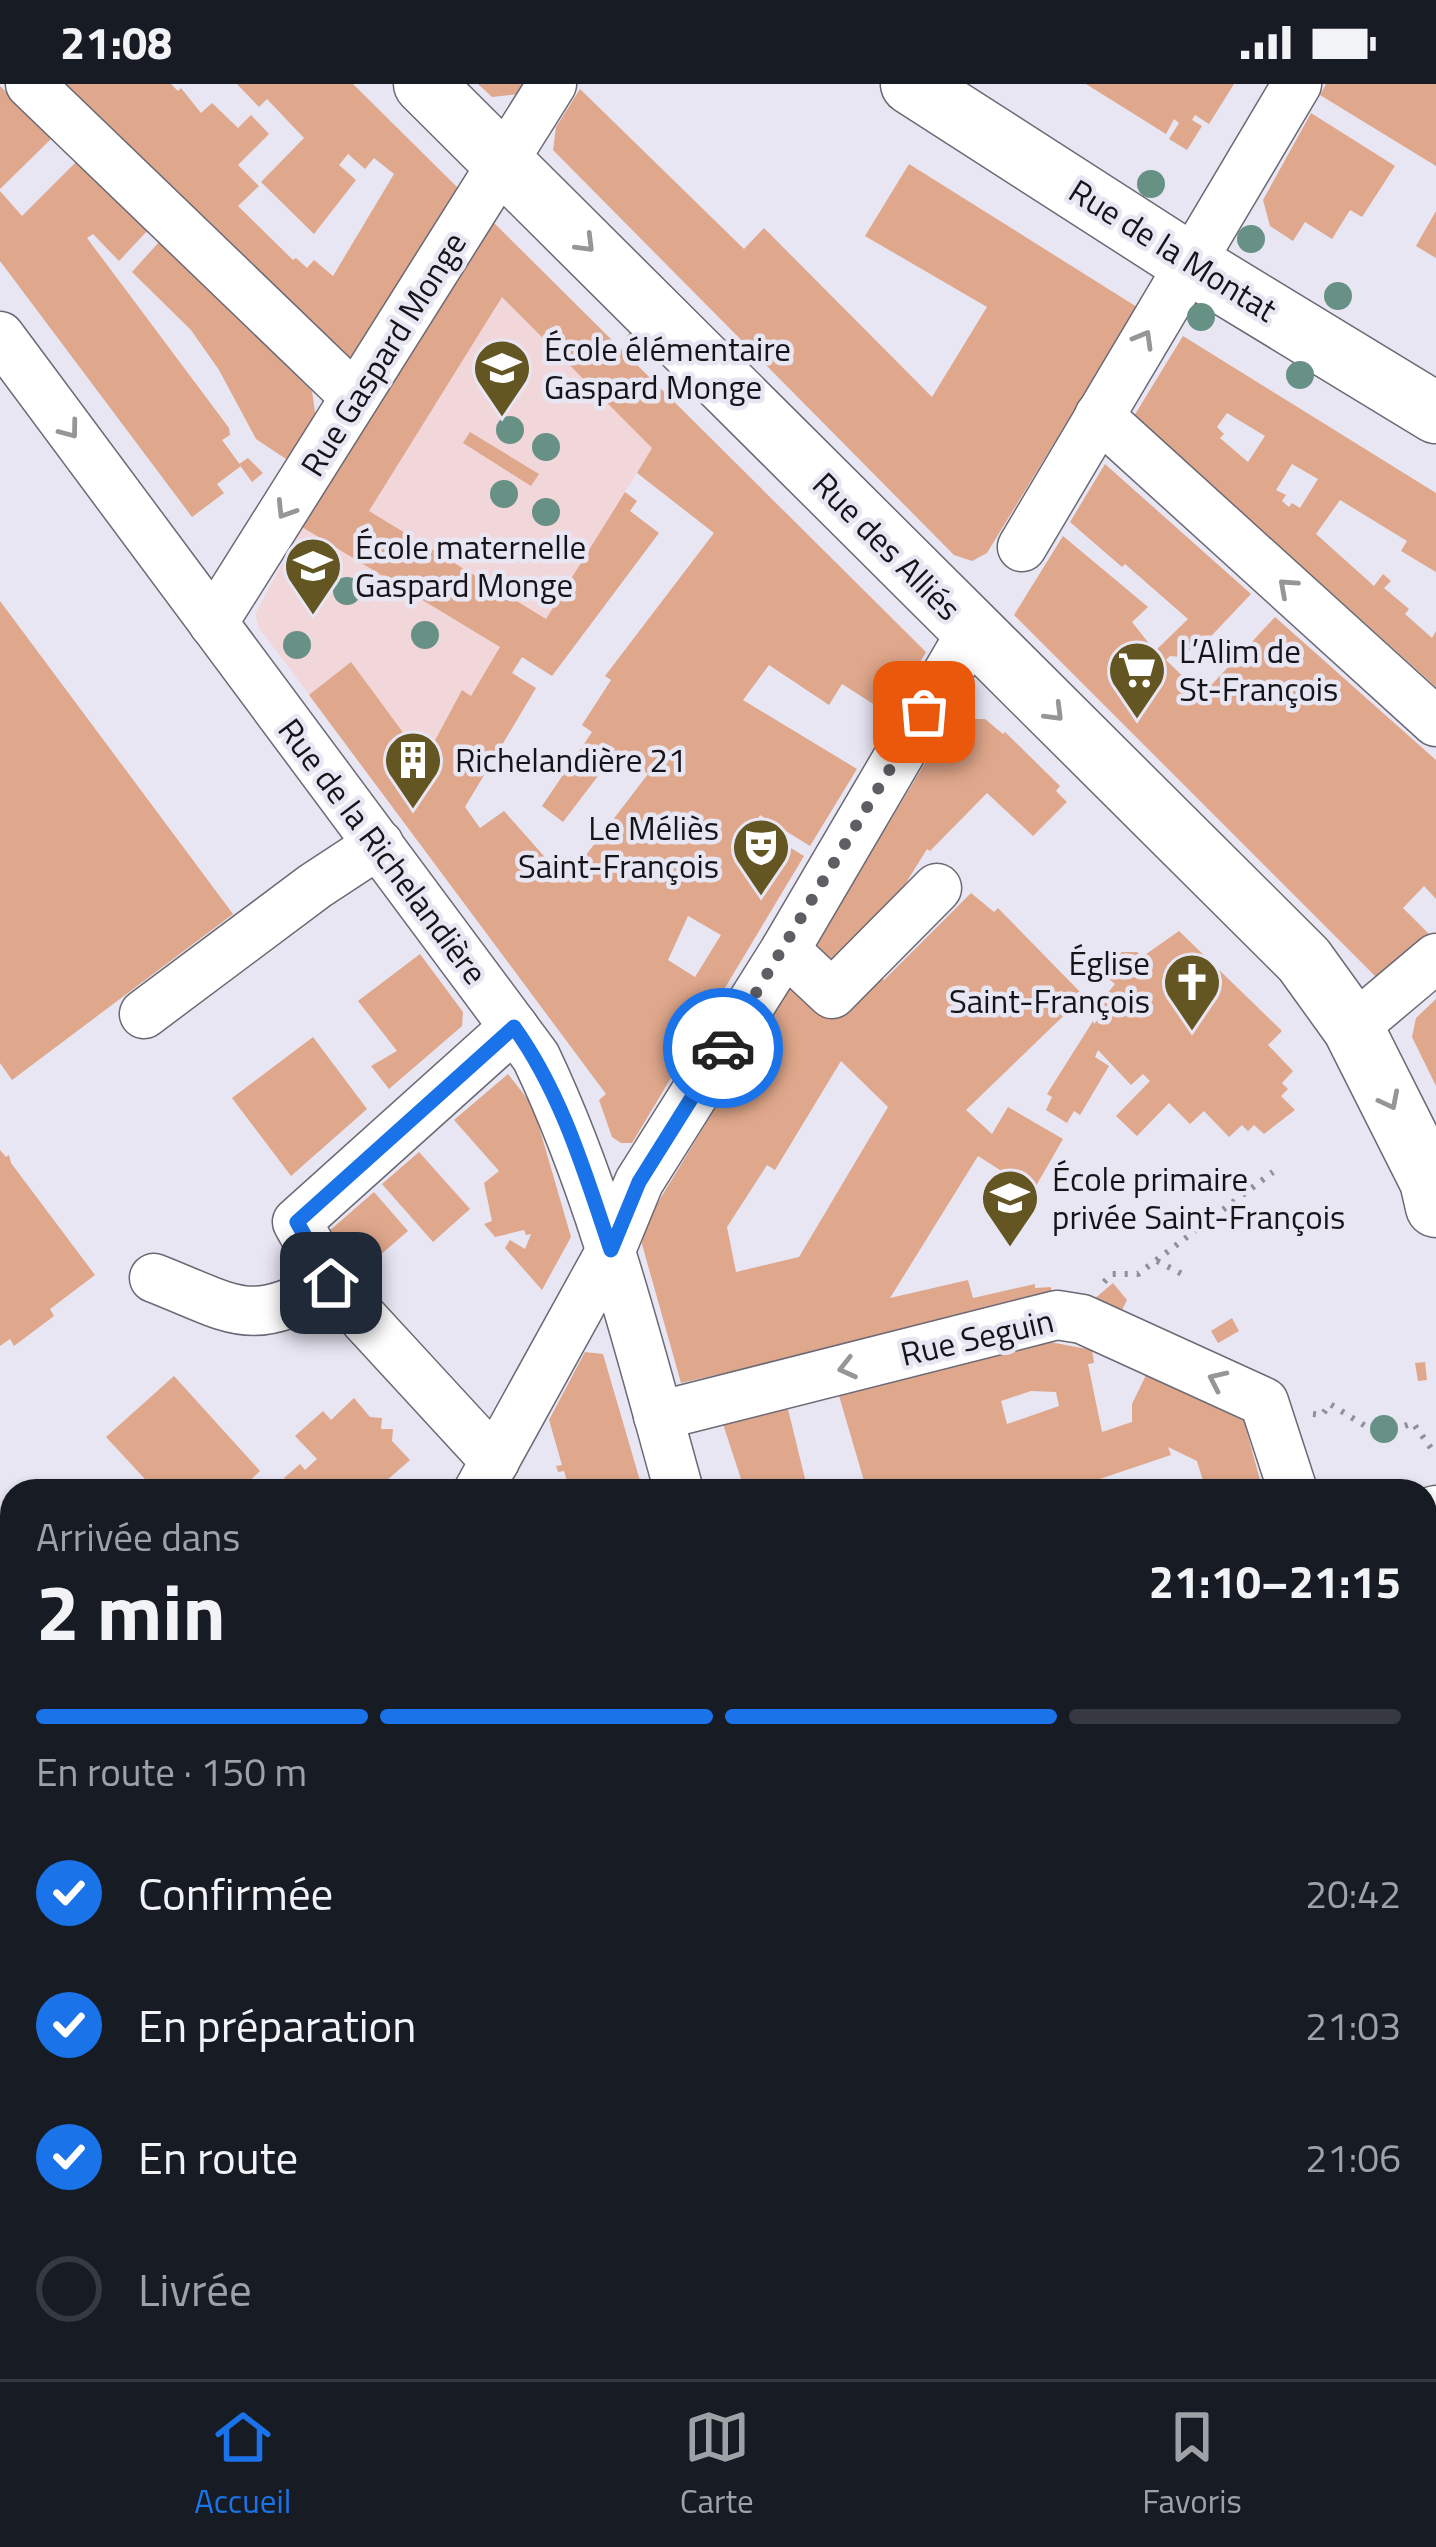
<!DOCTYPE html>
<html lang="fr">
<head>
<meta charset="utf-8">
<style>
	body { margin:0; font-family:"Titillium Web",sans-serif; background:#20242c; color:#f1f3f6; height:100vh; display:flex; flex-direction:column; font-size:45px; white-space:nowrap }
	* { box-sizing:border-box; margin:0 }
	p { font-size:39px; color:#9ea1a6 }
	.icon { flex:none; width:66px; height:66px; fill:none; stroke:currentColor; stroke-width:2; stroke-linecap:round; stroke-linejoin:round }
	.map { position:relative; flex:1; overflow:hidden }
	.side { position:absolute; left:0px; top:1395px; width:1437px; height:900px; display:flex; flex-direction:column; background:#171b24; border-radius:36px 36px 0 0; box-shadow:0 3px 9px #0004 }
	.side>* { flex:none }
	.pin { position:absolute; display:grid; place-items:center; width:102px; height:102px; color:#fff; margin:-51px; border-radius:24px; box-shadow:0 6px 18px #0006 }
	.courier { position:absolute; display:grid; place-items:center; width:120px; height:120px; margin:-60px; border:9px solid #1a73e8; border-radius:50%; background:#fff; color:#222; box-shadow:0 3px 15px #0007 }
	.head em { font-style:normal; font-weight:700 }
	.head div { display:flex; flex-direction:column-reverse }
	.head { display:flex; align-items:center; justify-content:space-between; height:204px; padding:0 36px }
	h1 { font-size:78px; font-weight:700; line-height:90px }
	.bar { display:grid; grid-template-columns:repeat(4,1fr); gap:18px 12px; align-content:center; height:144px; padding:0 36px }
	.bar i { height:15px; border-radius:9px; background:#363941 }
	.bar .selected { background:#1a73e8 }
	.bar p { grid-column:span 4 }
	ol { padding:0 36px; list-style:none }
	li { display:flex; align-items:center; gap:36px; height:132px }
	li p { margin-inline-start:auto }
	li .icon { padding:12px; border-radius:50%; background:#1a73e8; color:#fff; stroke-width:4 }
	li:last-child { color:#9ea1a6 }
	li i { width:66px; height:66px; border:6px solid #363941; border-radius:50% }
	.status { display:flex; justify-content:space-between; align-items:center; height:84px; padding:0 60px; background:#171b24; direction:ltr }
	.status svg { height:33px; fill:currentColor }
	.dock { display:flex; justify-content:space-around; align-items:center; height:168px; border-top:3px solid #363941; background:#171b24; font-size:33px; color:#9ea1a6 }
	.dock a { display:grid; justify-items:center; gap:6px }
	.dock .selected { color:#1a73e8 }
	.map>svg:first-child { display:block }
	.education { fill:#f1d6da }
	.building { fill:#dfa78b; fill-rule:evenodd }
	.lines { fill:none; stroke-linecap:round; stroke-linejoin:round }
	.minor-casing { stroke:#6b6975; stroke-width:51 }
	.major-casing { stroke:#6b6975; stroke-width:63 }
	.path { stroke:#918f99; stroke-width:6; stroke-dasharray:3 9; stroke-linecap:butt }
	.minor { stroke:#fff; stroke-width:48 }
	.major { stroke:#fff; stroke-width:60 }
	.tree { fill:#689186 }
	.oneway { stroke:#969598 }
	.done { stroke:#5f5e65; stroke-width:12; stroke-dasharray:0 21.6 }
	.route { stroke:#1a73e8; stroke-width:15 }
	.labels { text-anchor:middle; stroke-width:9; stroke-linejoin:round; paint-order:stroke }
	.street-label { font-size:33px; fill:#151419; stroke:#e8e6f3 }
	.poi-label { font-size:33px; fill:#151419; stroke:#e8e6f3; text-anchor:start }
</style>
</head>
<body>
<div class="status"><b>21:08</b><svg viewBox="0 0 49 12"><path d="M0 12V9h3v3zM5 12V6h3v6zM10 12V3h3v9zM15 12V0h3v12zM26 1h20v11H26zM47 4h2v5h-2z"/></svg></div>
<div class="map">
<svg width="1436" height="2295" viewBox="0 0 1436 2295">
	<rect width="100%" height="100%" fill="#e8e6f3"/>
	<path class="education" d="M491,136L678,323L428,724L399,730L259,544L255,530L302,443Z"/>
	<g class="building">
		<path d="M61,0H171L178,7L181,4L201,29L212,19L238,44L251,31L269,50L238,81L259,102L238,122L293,176L296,174L307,184L314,176L333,192L394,90L374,74L365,85L348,70L339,81L356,96L314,150L261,98L304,54L267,15L259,23L237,0H353L459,105L350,281Z"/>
		<path d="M478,0H525L519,10L492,13Z"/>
		<path d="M1086,0H1234L1209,40L1195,31L1192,36L1202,42L1187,66L1169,55L1179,39L1174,35L1166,50Z"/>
		<path d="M1326,0H1436V82L1320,11Z"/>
		<path d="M0,2L53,53L0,105Z"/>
		<path d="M580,5L744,165L764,144L932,313L987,223L865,152L909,80L1137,223L987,469L972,477L954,471L553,66L556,43Z"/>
		<path d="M1311,29L1395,82L1362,133L1350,126L1332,155L1305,138L1293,157L1270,142L1263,116Z"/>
		<path d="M77,77L148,146L119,177L93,150L87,154L229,344L230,351L222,356L241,382L217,400L224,409L192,433L0,177V107L22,132Z"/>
		<path d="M1436,127V174L1416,162Z"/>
		<path d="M491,136L926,568L889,630L842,600L829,621L769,581L743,616L857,685L810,762L760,731L754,742L804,772L632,1059H621L612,1053L599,1016L606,1010L309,611L351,578L424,677L462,606L471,612L500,563L302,443ZM502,213L652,364L637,389L714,449L605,592L611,596L582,641L592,648L542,722L563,738L617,667L648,690L566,797L504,727L480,744L465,723L536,604L512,589L522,573L552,592L659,449L630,427L637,417L625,408L546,535L369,427ZM688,832L721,851L695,893L668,876Z"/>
		<path d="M159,158L312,307L316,335L289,377L256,355L219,286L191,246L132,188Z"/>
		<path d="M633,245L649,261L640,269L626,253Z"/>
		<path d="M1183,252L1436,409V488L1401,467L1407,457L1340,416L1316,450L1374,502L1383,490L1391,497L1384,504L1409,525L1405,530L1432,554L1436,547V603L1134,332ZM1227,329L1265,352L1248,378L1220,354L1224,350L1217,343ZM1292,380L1318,395L1300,424L1292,419L1289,423L1282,417L1286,411L1276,406Z"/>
		<path d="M470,348L539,390L531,402L463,359Z"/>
		<path d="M248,374L263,389L252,398L239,380Z"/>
		<path d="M1105,380L1251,510L1197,567L1193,563L1182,573L1170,572L1166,576L1202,611L1275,533L1436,676V815L1424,802L1403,824L1429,850L1377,894L1014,531L1063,452L1148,523L1132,538L1155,567L1188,535L1125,480L1122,483L1070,438Z"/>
		<path d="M0,517L233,830L12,996L0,979Z"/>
		<path d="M974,635H985L1003,650L1005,648L1060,702L1056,707L1067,718L1033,752L987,709L930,767L927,765L860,873L884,896L971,809L994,828L998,824L1084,912L966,1026L992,1050L1008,1023L1063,1055L1033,1107L978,1072L890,1214L968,1196L973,1214L1035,1200V1204L1051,1203L1052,1214L681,1299L642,1160L643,1143L930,671L934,674ZM841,977L888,1023L799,1173L736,1188L727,1143L767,1081L775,1086Z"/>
		<path d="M1179,847L1282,947L1268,961L1293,987L1282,999L1288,1005L1281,1012L1295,1026L1264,1050L1254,1041L1248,1047L1242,1041L1229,1053L1204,1027L1190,1040L1169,1019L1137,1052L1116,1032L1150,997L1143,990L1131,1001L1098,966L1095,973L1109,982L1080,1031L1074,1027L1067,1039L1046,1026L1052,1013L1047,1010L1093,937L1094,940L1105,928L1103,915L1115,900L1110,896V880L1122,868H1137L1142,873Z"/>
		<path d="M420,870L463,928L462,942L389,1005L371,982L397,967L358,917Z"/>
		<path d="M1436,915V1002L1412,953L1416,934Z"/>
		<path d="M313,953L367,1025L291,1092L232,1014Z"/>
		<path d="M508,990L533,1022L571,1153L542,1206L505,1164L510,1156L525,1165L531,1150L526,1151L524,1146L495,1153L484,1140L492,1137L484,1099L499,1087L454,1036Z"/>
		<path d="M0,1066L6,1073L9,1071L11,1079L95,1191L50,1225L54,1232L14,1262L10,1255L0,1262Z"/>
		<path d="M419,1068L470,1125L433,1158L382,1100Z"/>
		<path d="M374,1108L408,1147L358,1190L362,1182L328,1148Z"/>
		<path d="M1113,1199L1127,1216L1121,1228L1093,1216Z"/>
		<path d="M1232,1234L1239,1247L1218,1259L1211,1247Z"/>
		<path d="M1045,1257L1092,1266L1094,1279L1088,1280L1102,1348L1132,1338V1320L1146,1291L1244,1337L1263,1407H1206L1197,1377L1168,1363L1171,1371L1064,1407H867L837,1305ZM1031,1307L1056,1308L1059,1322L1007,1340L1001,1317Z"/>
		<path d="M585,1268L603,1270L643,1407H570L564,1387L558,1388L556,1382L562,1381L549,1336Z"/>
		<path d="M1425,1278L1427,1296L1418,1297L1415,1279Z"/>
		<path d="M174,1292L260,1387L239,1407H156L106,1353Z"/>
		<path d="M354,1314L370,1333L382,1334L381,1345H393L392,1357L410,1376L386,1397L395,1407H288L292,1403L284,1394L300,1380L305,1386L317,1375L295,1352L323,1327L331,1336Z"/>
		<path d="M786,1317L808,1407H745L721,1334Z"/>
		<path d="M1436,1497V1734L1425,1736V1500Z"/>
		<path d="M1436,1750V1811H1434L1429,1783L1425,1784V1753Z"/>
		<path d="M0,1826L12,1839V1918L0,1906Z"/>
		<path d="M1436,1906V2118L1425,2121V1909Z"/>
		<path d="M0,2122H6L9,2178L0,2179Z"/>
		<path d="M12,2268L17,2295H0V2269Z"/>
		<path d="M167,2283H226L236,2295H160L157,2292Z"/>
		<path d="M339,2283H392L404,2295H326Z"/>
		<path d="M463,2283H527L531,2295H466Z"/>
		<path d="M612,2283H634L638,2295H599L597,2287Z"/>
		<path d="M681,2283H742L746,2295H644Z"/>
		<path d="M826,2283H890L873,2295H829Z"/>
		<path d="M960,2283H1056L1059,2295H964Z"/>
	</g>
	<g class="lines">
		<g class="minor-casing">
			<g id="minor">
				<path d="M30,0L355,313"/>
				<path d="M0,252L536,973C602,1112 638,1260 679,1407"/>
				<path d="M1099,332L1436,638"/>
				<path d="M1022,463L1297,0"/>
				<path d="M213,539L552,0"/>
				<path d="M785,866L832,910L937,804"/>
				<path d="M144,930L315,802L379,760"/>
				<path d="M1353,944L1436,874"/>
				<path d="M154,1194C236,1226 249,1246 331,1199"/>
				<path d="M658,1332L1057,1231L1082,1235L1264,1318L1293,1407"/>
				<path d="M495,1377L331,1199L297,1138L514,943"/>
				<path d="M478,1407L611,1166L639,1098L785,866L972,547"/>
				<path d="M1425,1429L1436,1426"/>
				<path d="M1425,1465L1436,1462"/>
				<path d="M0,1982L12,1995"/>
				<path d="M273,2283L284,2295"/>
				<path d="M559,2283L562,2295"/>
				<path d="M1128,2283L1145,2295"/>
				<path d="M1296,2283L1299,2295"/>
				<path d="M892,2295L907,2283"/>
				<path d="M1207,2295L1246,2283"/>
			</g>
		</g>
		<g class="major-casing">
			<g id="major">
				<path d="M424,0L1304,876L1353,944L1430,1097L1436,1123"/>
				<path d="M911,0L1191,180L1436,329"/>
			</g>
		</g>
		<g class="path">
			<path d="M1157,1177L1182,1190"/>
			<path d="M1104,1198L1112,1190H1138L1273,1088"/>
			<path d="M1313,1330L1322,1331L1330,1320L1380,1351L1413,1339L1436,1371"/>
			<path d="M0,1728L12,1719"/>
			<path d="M1425,2262L1436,2269"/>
		</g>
		<use href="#minor" class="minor"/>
		<use href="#major" class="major"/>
	</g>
	<g class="tree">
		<circle cx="1151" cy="100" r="14"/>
		<circle cx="1251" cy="155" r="14"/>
		<circle cx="1338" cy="212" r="14"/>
		<circle cx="1201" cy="233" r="14"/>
		<circle cx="1300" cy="291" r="14"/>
		<circle cx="510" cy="346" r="14"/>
		<circle cx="546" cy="363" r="14"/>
		<circle cx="504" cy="410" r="14"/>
		<circle cx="546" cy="428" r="14"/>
		<circle cx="347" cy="507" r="14"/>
		<circle cx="425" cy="551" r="14"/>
		<circle cx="297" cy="561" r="14"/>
		<circle cx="1384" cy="1345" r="14"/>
	</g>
	<defs><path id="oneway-chevron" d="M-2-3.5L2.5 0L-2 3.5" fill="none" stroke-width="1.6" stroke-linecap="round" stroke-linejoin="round" transform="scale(3)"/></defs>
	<g class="oneway">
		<use href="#oneway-chevron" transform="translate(586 160) rotate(45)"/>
		<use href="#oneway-chevron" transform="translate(1144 255) rotate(-60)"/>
		<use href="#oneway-chevron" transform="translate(70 346) rotate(53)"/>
		<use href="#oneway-chevron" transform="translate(285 426) rotate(122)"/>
		<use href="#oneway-chevron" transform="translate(1287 503) rotate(-138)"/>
		<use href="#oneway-chevron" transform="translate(1055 629) rotate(45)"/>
		<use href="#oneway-chevron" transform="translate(1390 1017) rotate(63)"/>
		<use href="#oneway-chevron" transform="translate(847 1284) rotate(166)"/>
		<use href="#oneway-chevron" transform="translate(1217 1296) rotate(-155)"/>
	</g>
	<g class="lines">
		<path class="done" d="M723,964L924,628"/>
		<path class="route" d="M331,1199L297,1138L514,943C562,1010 585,1089 611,1166L639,1098L723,964"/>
	</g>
	<defs>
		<g id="school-pin" transform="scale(3)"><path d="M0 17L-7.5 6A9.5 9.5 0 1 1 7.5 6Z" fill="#645623" stroke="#e8e6f3"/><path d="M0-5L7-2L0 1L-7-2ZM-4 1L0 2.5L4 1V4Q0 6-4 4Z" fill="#fff"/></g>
		<g id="supermarket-pin" transform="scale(3)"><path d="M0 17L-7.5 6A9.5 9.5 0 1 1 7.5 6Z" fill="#645623" stroke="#e8e6f3"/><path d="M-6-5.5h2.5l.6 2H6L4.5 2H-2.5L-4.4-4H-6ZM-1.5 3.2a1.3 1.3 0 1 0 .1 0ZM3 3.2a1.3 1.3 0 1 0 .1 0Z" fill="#fff"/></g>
		<g id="building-pin" transform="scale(3)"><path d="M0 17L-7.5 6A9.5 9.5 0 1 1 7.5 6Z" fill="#645623" stroke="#e8e6f3"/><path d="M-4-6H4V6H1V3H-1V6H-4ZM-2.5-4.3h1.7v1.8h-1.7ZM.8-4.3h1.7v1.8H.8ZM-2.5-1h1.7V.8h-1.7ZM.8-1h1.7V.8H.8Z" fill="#fff"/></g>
		<g id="theatre-pin" transform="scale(3)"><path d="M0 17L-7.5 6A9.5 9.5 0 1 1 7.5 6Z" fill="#645623" stroke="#e8e6f3"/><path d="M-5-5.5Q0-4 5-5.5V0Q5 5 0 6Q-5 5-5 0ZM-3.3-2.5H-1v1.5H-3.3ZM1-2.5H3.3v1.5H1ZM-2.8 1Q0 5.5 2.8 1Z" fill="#fff"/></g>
		<g id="church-pin" transform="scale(3)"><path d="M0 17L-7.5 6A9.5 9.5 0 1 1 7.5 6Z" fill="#645623" stroke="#e8e6f3"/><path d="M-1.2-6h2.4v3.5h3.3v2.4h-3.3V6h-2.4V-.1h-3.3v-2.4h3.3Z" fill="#fff"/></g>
	</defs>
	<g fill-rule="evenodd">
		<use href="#school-pin" x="502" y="284"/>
		<use href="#school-pin" x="313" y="482"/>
		<use href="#supermarket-pin" x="1137" y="586"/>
		<use href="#building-pin" x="413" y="676"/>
		<use href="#theatre-pin" x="761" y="763"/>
		<use href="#church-pin" x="1192" y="898"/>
		<use href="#school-pin" x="1010" y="1114"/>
	</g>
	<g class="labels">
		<g class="street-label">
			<text transform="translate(1173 166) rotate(32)" y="12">Rue de la Montat</text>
			<text transform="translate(383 270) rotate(-58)" y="12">Rue Gaspard Monge</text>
			<text transform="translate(887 462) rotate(45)" y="12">Rue des Alliés</text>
			<text transform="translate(383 767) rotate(53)" y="12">Rue de la Richelandière</text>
			<text transform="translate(977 1253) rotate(-13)" y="12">Rue Seguin</text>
		</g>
		<g class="poi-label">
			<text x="544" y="277">École élémentaire<tspan x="544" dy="38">Gaspard Monge</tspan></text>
			<text x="355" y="475">École maternelle<tspan x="355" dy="38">Gaspard Monge</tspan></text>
			<text x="1179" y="579">L’Alim de<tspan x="1179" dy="38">St-François</tspan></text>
			<text x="455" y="688">Richelandière 21</text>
			<text x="719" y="756" text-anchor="end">Le Méliès<tspan x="719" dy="38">Saint-François</tspan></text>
			<text x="1150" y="891" text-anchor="end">Église<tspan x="1150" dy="38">Saint-François</tspan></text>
			<text x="1052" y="1107">École primaire<tspan x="1052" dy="38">privée Saint-François</tspan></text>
		</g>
	</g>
</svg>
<div class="pin" style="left:924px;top:628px;background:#ea580c"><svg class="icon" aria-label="bag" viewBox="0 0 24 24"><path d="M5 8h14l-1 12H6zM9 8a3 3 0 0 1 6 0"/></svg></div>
<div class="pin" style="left:331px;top:1199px;background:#1f2937"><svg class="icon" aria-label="home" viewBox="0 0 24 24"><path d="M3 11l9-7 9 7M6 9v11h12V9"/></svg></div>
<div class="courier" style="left:723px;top:964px"><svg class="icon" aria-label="car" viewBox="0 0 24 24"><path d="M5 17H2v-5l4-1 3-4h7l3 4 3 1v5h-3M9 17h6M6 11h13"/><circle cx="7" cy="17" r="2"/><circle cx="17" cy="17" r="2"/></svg></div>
<section class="side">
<div class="head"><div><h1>2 min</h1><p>Arrivée dans</p></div><em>21:10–21:15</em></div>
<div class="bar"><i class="selected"></i><i class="selected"></i><i class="selected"></i><i></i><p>En route · 150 m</p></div>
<ol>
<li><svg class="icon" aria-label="check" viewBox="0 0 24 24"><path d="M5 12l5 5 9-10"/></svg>Confirmée<p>20:42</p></li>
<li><svg class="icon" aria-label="check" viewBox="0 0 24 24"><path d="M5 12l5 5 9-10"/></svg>En préparation<p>21:03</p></li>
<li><svg class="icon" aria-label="check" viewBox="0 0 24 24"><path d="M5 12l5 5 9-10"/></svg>En route<p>21:06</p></li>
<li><i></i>Livrée</li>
</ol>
</section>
</div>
<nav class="dock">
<a class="selected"><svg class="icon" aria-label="home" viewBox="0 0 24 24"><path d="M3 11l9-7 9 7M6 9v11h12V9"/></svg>Accueil</a>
<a><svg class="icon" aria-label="map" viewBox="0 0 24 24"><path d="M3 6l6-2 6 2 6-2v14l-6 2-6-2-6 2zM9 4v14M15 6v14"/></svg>Carte</a>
<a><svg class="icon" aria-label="saved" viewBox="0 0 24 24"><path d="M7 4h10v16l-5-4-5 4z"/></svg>Favoris</a>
</nav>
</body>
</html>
